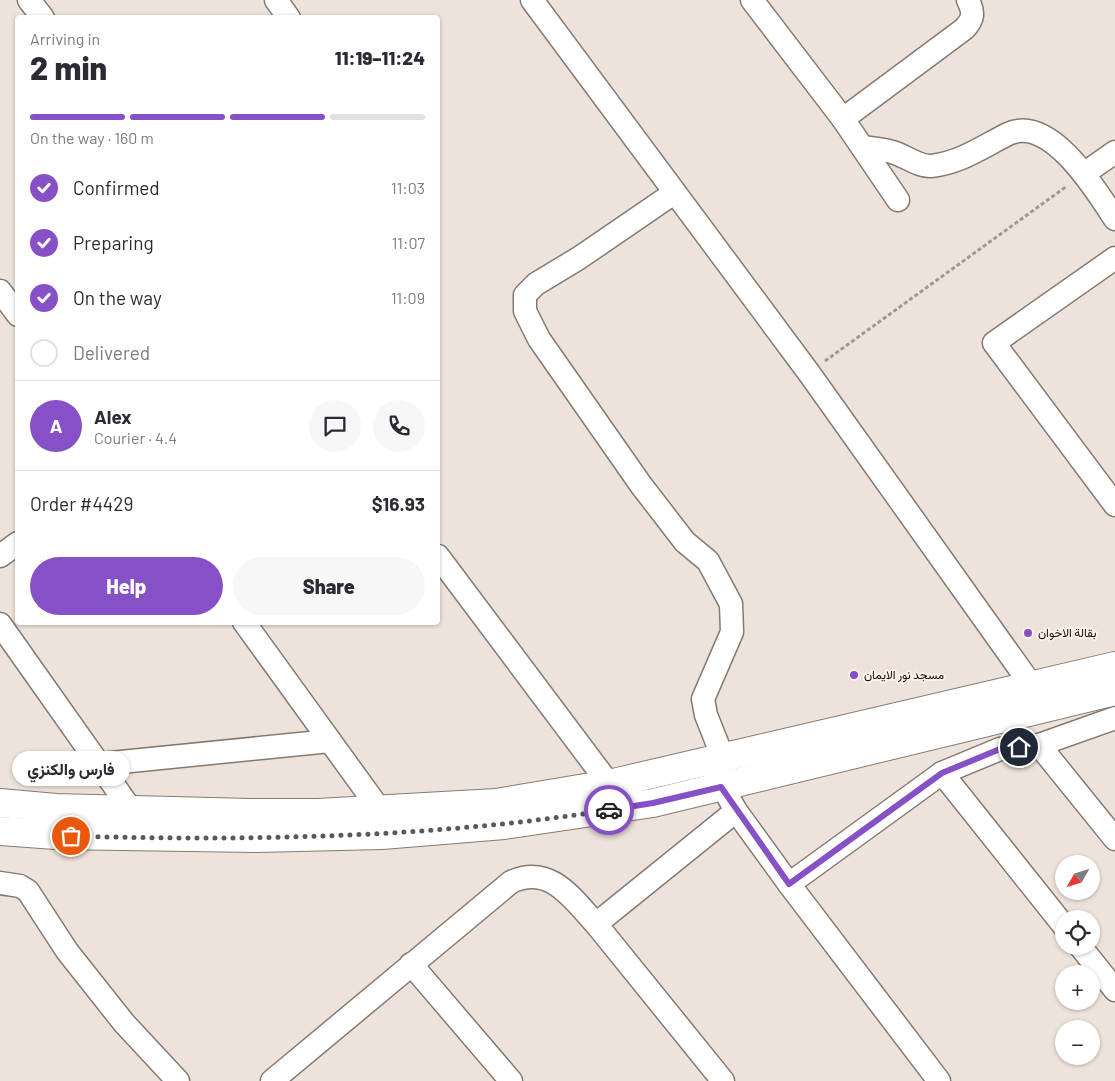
<!DOCTYPE html>
<html lang="en">
<head>
<meta charset="utf-8">
<style>
	body { margin:0; font-family:Barlow,Vazirmatn,sans-serif; background:#f7f7f7; color:#2b2b33; height:100vh; display:flex; flex-direction:column; font-size:19px; white-space:nowrap }
	* { box-sizing:border-box; margin:0 }
	p { font-size:16px; color:#7c7c81 }
	.icon { flex:none; width:28px; height:28px; fill:none; stroke:currentColor; stroke-width:2; stroke-linecap:round; stroke-linejoin:round }
	.map { position:relative; flex:1; overflow:hidden }
	.drawer { position:absolute; left:15px; top:15px; width:425px; height:610px; display:flex; flex-direction:column; background:#fff; border-radius:5px; box-shadow:0 1px 4px #0004 }
	.drawer>* { flex:none }
	.needle { width:32px; rotate:231deg }
	.tools { position:absolute; left:1055px; top:855px; display:grid; gap:10px }
	.tools a { display:grid; place-items:center; width:45px; height:45px; border-radius:50%; background:#fff; box-shadow:0 1px 4px #0004; font-size:25px }
	.pin { position:absolute; display:grid; place-items:center; width:42px; height:42px; color:#fff; margin:-21px; border:2px solid #fff; border-radius:50%; box-shadow:0 1px 5px #0007 }
	.courier { position:absolute; display:grid; place-items:center; width:50px; height:50px; margin:-25px; border:4px solid #8650c7; border-radius:50%; background:#fff; color:#222; box-shadow:0 1px 6px #0007 }
	.bubble { position:absolute; height:35px; border-radius:18px; background:#fff; box-shadow:0 1px 4px #0004; font-size:16px; font-weight:800; line-height:35px; text-align:center }
	.head em { font-style:normal; font-weight:800 }
	.head div { display:flex; flex-direction:column-reverse }
	.head { display:flex; align-items:center; justify-content:space-between; height:85px; padding:0 15px }
	h1 { font-size:32px; font-weight:800; line-height:38px }
	.bar { display:grid; grid-template-columns:repeat(4,1fr); gap:8px 5px; align-content:center; height:60px; padding:0 15px }
	.bar i { height:6px; border-radius:4px; background:#e1e1e2 }
	.bar .selected { background:#8650c7 }
	.bar p { grid-column:span 4 }
	.line { display:flex; align-items:center; gap:12px; padding:0 15px; border-top:1px solid #e1e1e2 }
	.line div { flex:1 }
	.round { display:grid; place-items:center; flex:none; width:52px; height:52px; border-radius:26px; background:#f7f7f7 }
	ol { padding:0 15px; list-style:none }
	li { display:flex; align-items:center; gap:15px; height:55px }
	li p { margin-inline-start:auto }
	li .icon { padding:5px; border-radius:50%; background:#8650c7; color:#fff; stroke-width:4 }
	li:last-child { color:#7c7c81 }
	li i { width:28px; height:28px; border:2px solid #e1e1e2; border-radius:50% }
	.action { display:flex; gap:10px; margin-top:auto; padding:10px 15px }
	.action a { flex:1; height:58px; border-radius:30px; background:#8650c7; color:#fff; font-size:20px; font-weight:800; line-height:58px; text-align:center }
	.action a+a { background:#f7f7f7; color:#2b2b33 }
	.map>svg:first-child { display:block }
	.lines { fill:none; stroke-linecap:round; stroke-linejoin:round }
	.street-casing { stroke:#847a72; stroke-width:25 }
	.secondary-casing { stroke:#847a72; stroke-width:30 }
	.path { stroke:#a09891; stroke-width:3; stroke-dasharray:4 2.5; stroke-linecap:butt }
	.street { stroke:#fff; stroke-width:22 }
	.secondary { stroke:#fff; stroke-width:28 }
	.done { stroke:#5e5853; stroke-width:5; stroke-dasharray:0 9 }
	.route { stroke:#8650c7; stroke-width:6 }
	.poi-dot { fill:#8650c7; stroke:#fcf0e7; stroke-width:2 }
	.labels { text-anchor:middle; stroke-width:4; stroke-linejoin:round; paint-order:stroke }
	.poi-label { font-size:12px; fill:#110d0a; stroke:#fcf0e7; text-anchor:start }
</style>
</head>
<body>
<div class="map">
<svg width="1115" height="1081" viewBox="0 0 1115 1081">
	<rect width="100%" height="100%" fill="#eee3da"/>
	<g class="lines">
		<g class="street-casing">
			<g id="street">
				<path d="M29,0L43,18"/>
				<path d="M276,0L289,18"/>
				<path d="M532,0L809,373L1032,686"/>
				<path d="M752,0L843,119L898,200"/>
				<path d="M843,119L964,29C974,19 974,12 968,0"/>
				<path d="M862,147C872,148 882,149 892,152C904,155 919,167 931,166C960,163 982,147 1008,134C1050,114 1096,190 1115,219"/>
				<path d="M1085,173L1115,152"/>
				<path d="M674,193L579,258L536,284L525,295V311L539,339L641,485L685,542L708,561L731,604L732,632L703,699L706,715L723,758"/>
				<path d="M1115,258L994,343L1115,505"/>
				<path d="M0,291L18,315"/>
				<path d="M0,556L18,543"/>
				<path d="M438,556L609,784"/>
				<path d="M244,622L380,810"/>
				<path d="M0,624L132,811"/>
				<path d="M1039,745L1115,839"/>
				<path d="M101,764L330,741"/>
				<path d="M715,773L736,811L789,884L939,1081"/>
				<path d="M942,773L1064,926"/>
				<path d="M0,883L20,886L28,891L67,951L124,1023L178,1081"/>
				<path d="M789,884L942,773L1000,749L1039,745L1115,718"/>
				<path d="M1080,946L1115,990"/>
				<path d="M411,964L511,1081"/>
				<path d="M272,1081L511,882C550,864 572,898 596,924"/>
				<path d="M723,1081L596,924L736,811"/>
			</g>
		</g>
		<g class="secondary-casing">
			<g id="secondary">
				<path d="M0,803L56,808L250,813H318L496,803L609,784L1115,666"/>
				<path d="M0,831L55,835L257,838L382,835L504,825L653,803L1115,691"/>
			</g>
		</g>
		<path class="path" d="M825,361L1067,186"/>
		<use href="#street" class="street"/>
		<use href="#secondary" class="secondary"/>
	</g>
	<g class="lines">
		<path class="done" d="M71,836C251,841 431,838 609,810"/>
		<path class="route" d="M609,810L653,803L721,787L789,884L942,773L1000,749L1019,747"/>
	</g>
	<g class="poi-dot">
		<circle cx="1028" cy="633" r="5"/>
		<circle cx="854" cy="675" r="5"/>
	</g>
	<g class="labels">
		<g class="poi-label">
			<text x="1038" y="637">بقالة الاخوان</text>
			<text x="864" y="679">مسجد نور الايمان</text>
		</g>
	</g>
</svg>
<div class="tools">
<a><svg class="needle" viewBox="-14 -14 28 28"><path d="M0-13l5 13h-10z" fill="#e53935"/><path d="M0 13l5-13h-10z" fill="#7c7c81"/></svg></a>
<a><svg class="icon" aria-label="locate" viewBox="0 0 24 24"><circle cx="12" cy="12" r="6"/><path d="M12 2v4M12 18v4M2 12h4M18 12h4"/></svg></a>
<a>+</a>
<a>−</a>
</div>
<div class="pin" style="left:71px;top:836px;background:#ea580c"><svg class="icon" aria-label="bag" viewBox="0 0 24 24"><path d="M5 8h14l-1 12H6zM9 8a3 3 0 0 1 6 0"/></svg></div>
<div class="pin" style="left:1019px;top:747px;background:#1f2937"><svg class="icon" aria-label="home" viewBox="0 0 24 24"><path d="M3 11l9-7 9 7M6 9v11h12V9"/></svg></div>
<div class="courier" style="left:609px;top:810px"><svg class="icon" aria-label="car" viewBox="0 0 24 24"><path d="M5 17H2v-5l4-1 3-4h7l3 4 3 1v5h-3M9 17h6M6 11h13"/><circle cx="7" cy="17" r="2"/><circle cx="17" cy="17" r="2"/></svg></div>
<div class="bubble" style="left:12px;top:751px;width:118px">فارس والكنزي</div>
<section class="drawer">
<div class="head"><div><h1>2 min</h1><p>Arriving in</p></div><em>11:19–11:24</em></div>
<div class="bar"><i class="selected"></i><i class="selected"></i><i class="selected"></i><i></i><p>On the way · 160 m</p></div>
<ol>
<li><svg class="icon" aria-label="check" viewBox="0 0 24 24"><path d="M5 12l5 5 9-10"/></svg>Confirmed<p>11:03</p></li>
<li><svg class="icon" aria-label="check" viewBox="0 0 24 24"><path d="M5 12l5 5 9-10"/></svg>Preparing<p>11:07</p></li>
<li><svg class="icon" aria-label="check" viewBox="0 0 24 24"><path d="M5 12l5 5 9-10"/></svg>On the way<p>11:09</p></li>
<li><i></i>Delivered</li>
</ol>
<div class="line" style="height:90px"><b class="round" style="background:#8650c7;color:#fff">A</b><div><b>Alex</b><p>Courier · 4.4</p></div><a class="round"><svg class="icon" aria-label="chat" viewBox="0 0 24 24"><path d="M4 5h16v11H9l-5 4z"/></svg></a><a class="round"><svg class="icon" aria-label="phone" viewBox="0 0 24 24"><path d="M5 4h4l2 5-3 2q2 4 5 5l2-3 5 2v4C11 20 4 13 5 4z"/></svg></a></div>
<div class="line" style="height:65px"><div>Order #4429</div><b>$16.93</b></div>
<div class="action"><a>Help</a><a>Share</a></div>
</section>
</div>
</body>
</html>
